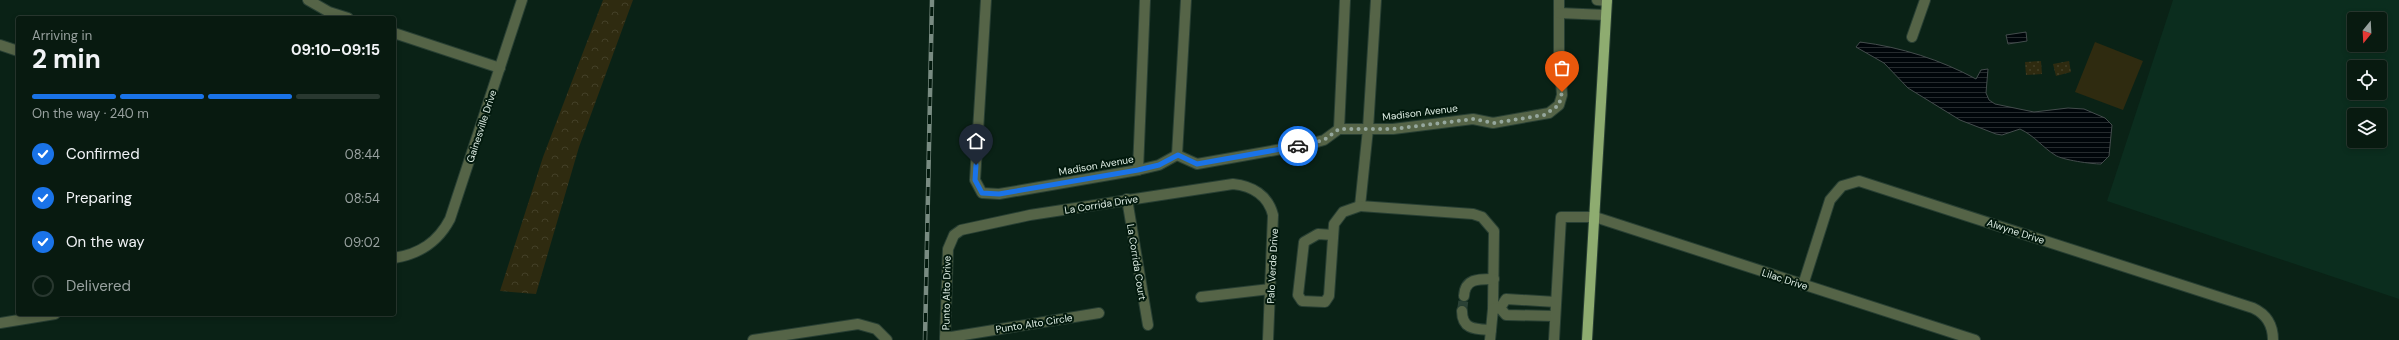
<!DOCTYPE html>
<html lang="en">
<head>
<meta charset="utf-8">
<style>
	body { margin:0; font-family:"DM Sans",sans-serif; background:#112319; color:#f1f3f6; height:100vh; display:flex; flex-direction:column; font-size:15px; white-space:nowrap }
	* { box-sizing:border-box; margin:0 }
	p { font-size:13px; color:#98a19f }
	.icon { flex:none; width:22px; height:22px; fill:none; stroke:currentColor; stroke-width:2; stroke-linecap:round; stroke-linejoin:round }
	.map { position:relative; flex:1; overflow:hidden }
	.sheet { position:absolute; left:16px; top:16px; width:380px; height:300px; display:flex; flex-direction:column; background:#081a10; border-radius:4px; box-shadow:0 2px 6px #0003,0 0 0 1px #293830 }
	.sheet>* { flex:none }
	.needle { width:26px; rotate:198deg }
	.fabs { position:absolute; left:2347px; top:12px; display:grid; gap:8px }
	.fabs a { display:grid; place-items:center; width:40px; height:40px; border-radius:4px; background:#081a10; box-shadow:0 2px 6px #0003,0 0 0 1px #293830; font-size:20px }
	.pin { position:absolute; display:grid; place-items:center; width:34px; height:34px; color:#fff; margin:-41px -17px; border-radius:50% 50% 50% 0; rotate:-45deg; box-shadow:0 0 4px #0007 }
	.pin .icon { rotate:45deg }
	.courier { position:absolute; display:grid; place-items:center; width:40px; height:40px; margin:-20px; border:3px solid #1a73e8; border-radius:50%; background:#fff; color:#222; box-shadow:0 1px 5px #0007 }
	.summary em { font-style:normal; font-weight:700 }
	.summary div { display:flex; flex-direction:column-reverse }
	.summary { display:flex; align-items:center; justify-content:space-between; height:68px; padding:0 16px }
	h1 { font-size:26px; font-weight:700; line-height:30px }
	.bar { display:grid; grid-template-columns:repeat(4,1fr); gap:6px 4px; align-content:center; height:48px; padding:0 16px }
	.bar i { height:5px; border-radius:3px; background:#293830 }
	.bar .active { background:#1a73e8 }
	.bar p { grid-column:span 4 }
	ol { padding:0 16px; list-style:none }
	li { display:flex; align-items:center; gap:12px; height:44px }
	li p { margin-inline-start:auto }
	li .icon { padding:4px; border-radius:50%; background:#1a73e8; color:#fff; stroke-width:4 }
	li:last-child { color:#98a19f }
	li i { width:22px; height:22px; border:2px solid #293830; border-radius:50% }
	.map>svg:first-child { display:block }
	.built { fill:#0b2d1e; fill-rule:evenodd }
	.grass { fill:url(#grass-dots) }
	.forest { fill:url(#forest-crowns) }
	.garden { fill:#2f2b10 }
	.water { fill:url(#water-rules); stroke:#434c4c }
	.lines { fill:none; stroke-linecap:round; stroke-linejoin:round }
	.minor-tunnel { stroke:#2a4135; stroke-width:10; stroke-dasharray:10 5; stroke-linecap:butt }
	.minor-casing { stroke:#283f33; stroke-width:12 }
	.major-casing { stroke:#283f33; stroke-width:12 }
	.minor { stroke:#556447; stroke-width:10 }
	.major { stroke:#8eac70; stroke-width:10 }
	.rail-casing { stroke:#798c82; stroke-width:4.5 }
	.rail { stroke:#02190d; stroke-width:3; stroke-dasharray:9; stroke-linecap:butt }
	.done { stroke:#95a79d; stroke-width:4; stroke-dasharray:0 7.2 }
	.route { stroke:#1a73e8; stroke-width:5 }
	.labels { text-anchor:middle; stroke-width:4; stroke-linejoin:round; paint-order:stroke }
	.street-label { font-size:10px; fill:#e0efe6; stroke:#02190d }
</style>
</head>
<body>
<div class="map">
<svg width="2399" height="340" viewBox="0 0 2399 340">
	<defs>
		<pattern id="grass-dots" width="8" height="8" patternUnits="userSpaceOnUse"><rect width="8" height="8" fill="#2f2b10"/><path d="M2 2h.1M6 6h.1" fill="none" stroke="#434027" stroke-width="1.8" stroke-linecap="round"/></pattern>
		<pattern id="forest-crowns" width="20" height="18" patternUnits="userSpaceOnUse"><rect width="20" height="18" fill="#2f2b10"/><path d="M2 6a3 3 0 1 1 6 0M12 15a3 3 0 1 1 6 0" fill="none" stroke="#434027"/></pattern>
		<pattern id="water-rules" width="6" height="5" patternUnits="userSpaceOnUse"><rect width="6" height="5" fill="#00060a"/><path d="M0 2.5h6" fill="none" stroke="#252b2e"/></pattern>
	</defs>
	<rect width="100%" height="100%" fill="#0a2216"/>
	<path class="built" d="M2173,0H2399V299L2107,201ZM2354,19H2380V45H2354ZM2354,67H2380V93H2354ZM2354,115H2380V141H2354Z"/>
	<g class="grass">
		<path d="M2041,61L2042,74L2026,75L2025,62Z"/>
		<path d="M2069,61L2071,72L2056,76L2053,64Z"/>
	</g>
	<path class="forest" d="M603,0H633L579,147L536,294L500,291L543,157Z"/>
	<path class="garden" d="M2095,42L2143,61L2123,110L2075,92Z"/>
	<g class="water">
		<path d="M2026,32L2027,41L2008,44L2006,35Z"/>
		<path d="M1860,42C1901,47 1941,60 1976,79L1981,70L1988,69L1986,93L1989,100L1995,104L2034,112L2068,108L2084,109L2105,118L2112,125L2109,156L2101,164C2092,164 2062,160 2055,155C2042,147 2035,136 2020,129L2002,135L1996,134L1960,120L1908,88L1884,63L1856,47Z"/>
	</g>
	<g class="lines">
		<path class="minor-tunnel" d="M1462,311L1464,296"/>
		<g class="minor-casing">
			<g id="minor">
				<path d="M308,0L329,12L348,18"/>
				<path d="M986,0L975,180L982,193L999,194L1138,170L1159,165L1177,155L1197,164L1310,144L1324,140L1339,129H1393L1473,119L1493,123L1549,113L1559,105L1562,95L1559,52V0"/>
				<path d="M1376,0L1368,129L1360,206L1473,214L1482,217L1494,231L1493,309"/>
				<path d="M1597,0L1607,1"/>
				<path d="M1559,13L1606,15"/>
				<path d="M394,33L500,68"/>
				<path d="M1912,37L1925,0"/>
				<path d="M0,45L18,51"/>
				<path d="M1339,129L1345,0"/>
				<path d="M1177,155L1186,0"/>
				<path d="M1138,170L1145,0"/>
				<path d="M1127,199L1148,325"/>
				<path d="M1333,235L1318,234L1304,242L1298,295L1302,301L1325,302L1329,296L1334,224L1343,212L1360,206"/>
				<path d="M394,258C420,254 438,242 450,219L522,0"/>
				<path d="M1803,285L1830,200L1842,186L1859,181L2253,308C2266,314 2273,325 2273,340"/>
				<path d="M1464,296C1465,278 1479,279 1494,279"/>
				<path d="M1201,297L1270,289"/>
				<path d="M1500,308L1506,299L1556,302"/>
				<path d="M1462,311C1462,330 1476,329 1491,330"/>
				<path d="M0,323L55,314"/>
				<path d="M945,338L1099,313"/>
				<path d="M753,340L858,324L876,329L887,340"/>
				<path d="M945,340L948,249L954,235L961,230L1030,215L1233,184C1252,186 1268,195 1273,215L1268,340"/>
				<path d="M1490,340L1493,309L1500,308L1506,315L1555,316"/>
				<path d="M1554,340L1561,217H1595L1975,340"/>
			</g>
		</g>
		<g class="major-casing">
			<path id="major" d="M1587,340L1607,0"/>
		</g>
		<use href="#minor" class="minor"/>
		<use href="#major" class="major"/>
		<g class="rail-casing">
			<path id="rail" d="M925,340L932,0"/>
		</g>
		<use href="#rail" class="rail"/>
	</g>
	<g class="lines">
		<path class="done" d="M1298,146L1324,140L1339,129H1393L1473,119L1494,123L1544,115L1559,105L1562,92"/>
		<path class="route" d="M976,165L975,180L982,193L999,194L1138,170L1159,165L1178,155L1197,164L1298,146"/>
	</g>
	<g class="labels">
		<g class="street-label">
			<text transform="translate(1420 112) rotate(-7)" y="4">Madison Avenue</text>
			<text transform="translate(481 126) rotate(-72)" y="4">Gainesville Drive</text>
			<text transform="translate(1096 165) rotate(-10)" y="4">Madison Avenue</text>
			<text transform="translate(1101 204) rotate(-9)" y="4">La Corrida Drive</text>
			<text transform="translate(2016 231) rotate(18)" y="4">Alwyne Drive</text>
			<text transform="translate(1137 262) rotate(81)" y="4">La Corrida Court</text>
			<text transform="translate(1272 266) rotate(-87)" y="4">Palo Verde Drive</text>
			<text transform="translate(1785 279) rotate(18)" y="4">Lilac Drive</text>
			<text transform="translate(946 293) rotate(-89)" y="4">Punto Alto Drive</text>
			<text transform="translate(1034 323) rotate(-9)" y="4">Punto Alto Circle</text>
		</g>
	</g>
</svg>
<div class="fabs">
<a><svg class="needle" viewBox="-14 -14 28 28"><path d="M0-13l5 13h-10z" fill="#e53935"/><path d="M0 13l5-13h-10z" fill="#98a19f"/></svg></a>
<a><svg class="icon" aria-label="locate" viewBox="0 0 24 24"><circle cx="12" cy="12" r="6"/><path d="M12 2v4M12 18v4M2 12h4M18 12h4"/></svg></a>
<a><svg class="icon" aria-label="layers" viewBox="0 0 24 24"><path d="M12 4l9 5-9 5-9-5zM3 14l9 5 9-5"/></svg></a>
</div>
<div class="pin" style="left:1562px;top:92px;background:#ea580c"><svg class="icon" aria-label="bag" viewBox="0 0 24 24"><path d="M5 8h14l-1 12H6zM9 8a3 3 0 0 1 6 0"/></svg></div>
<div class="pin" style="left:976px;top:165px;background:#1f2937"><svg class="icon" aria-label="home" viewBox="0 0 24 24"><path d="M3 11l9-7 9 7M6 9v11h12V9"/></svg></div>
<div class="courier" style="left:1298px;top:146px"><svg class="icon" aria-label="car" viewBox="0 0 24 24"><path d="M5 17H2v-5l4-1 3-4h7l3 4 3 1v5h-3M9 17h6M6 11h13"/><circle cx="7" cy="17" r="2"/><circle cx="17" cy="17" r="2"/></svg></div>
<section class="sheet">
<div class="summary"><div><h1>2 min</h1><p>Arriving in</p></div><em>09:10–09:15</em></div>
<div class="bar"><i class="active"></i><i class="active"></i><i class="active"></i><i></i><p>On the way · 240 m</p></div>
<ol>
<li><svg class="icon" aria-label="check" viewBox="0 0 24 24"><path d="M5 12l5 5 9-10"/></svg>Confirmed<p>08:44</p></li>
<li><svg class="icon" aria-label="check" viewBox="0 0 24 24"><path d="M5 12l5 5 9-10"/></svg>Preparing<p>08:54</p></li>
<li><svg class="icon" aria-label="check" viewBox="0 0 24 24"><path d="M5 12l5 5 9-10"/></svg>On the way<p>09:02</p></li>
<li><i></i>Delivered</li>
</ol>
</section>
</div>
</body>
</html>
